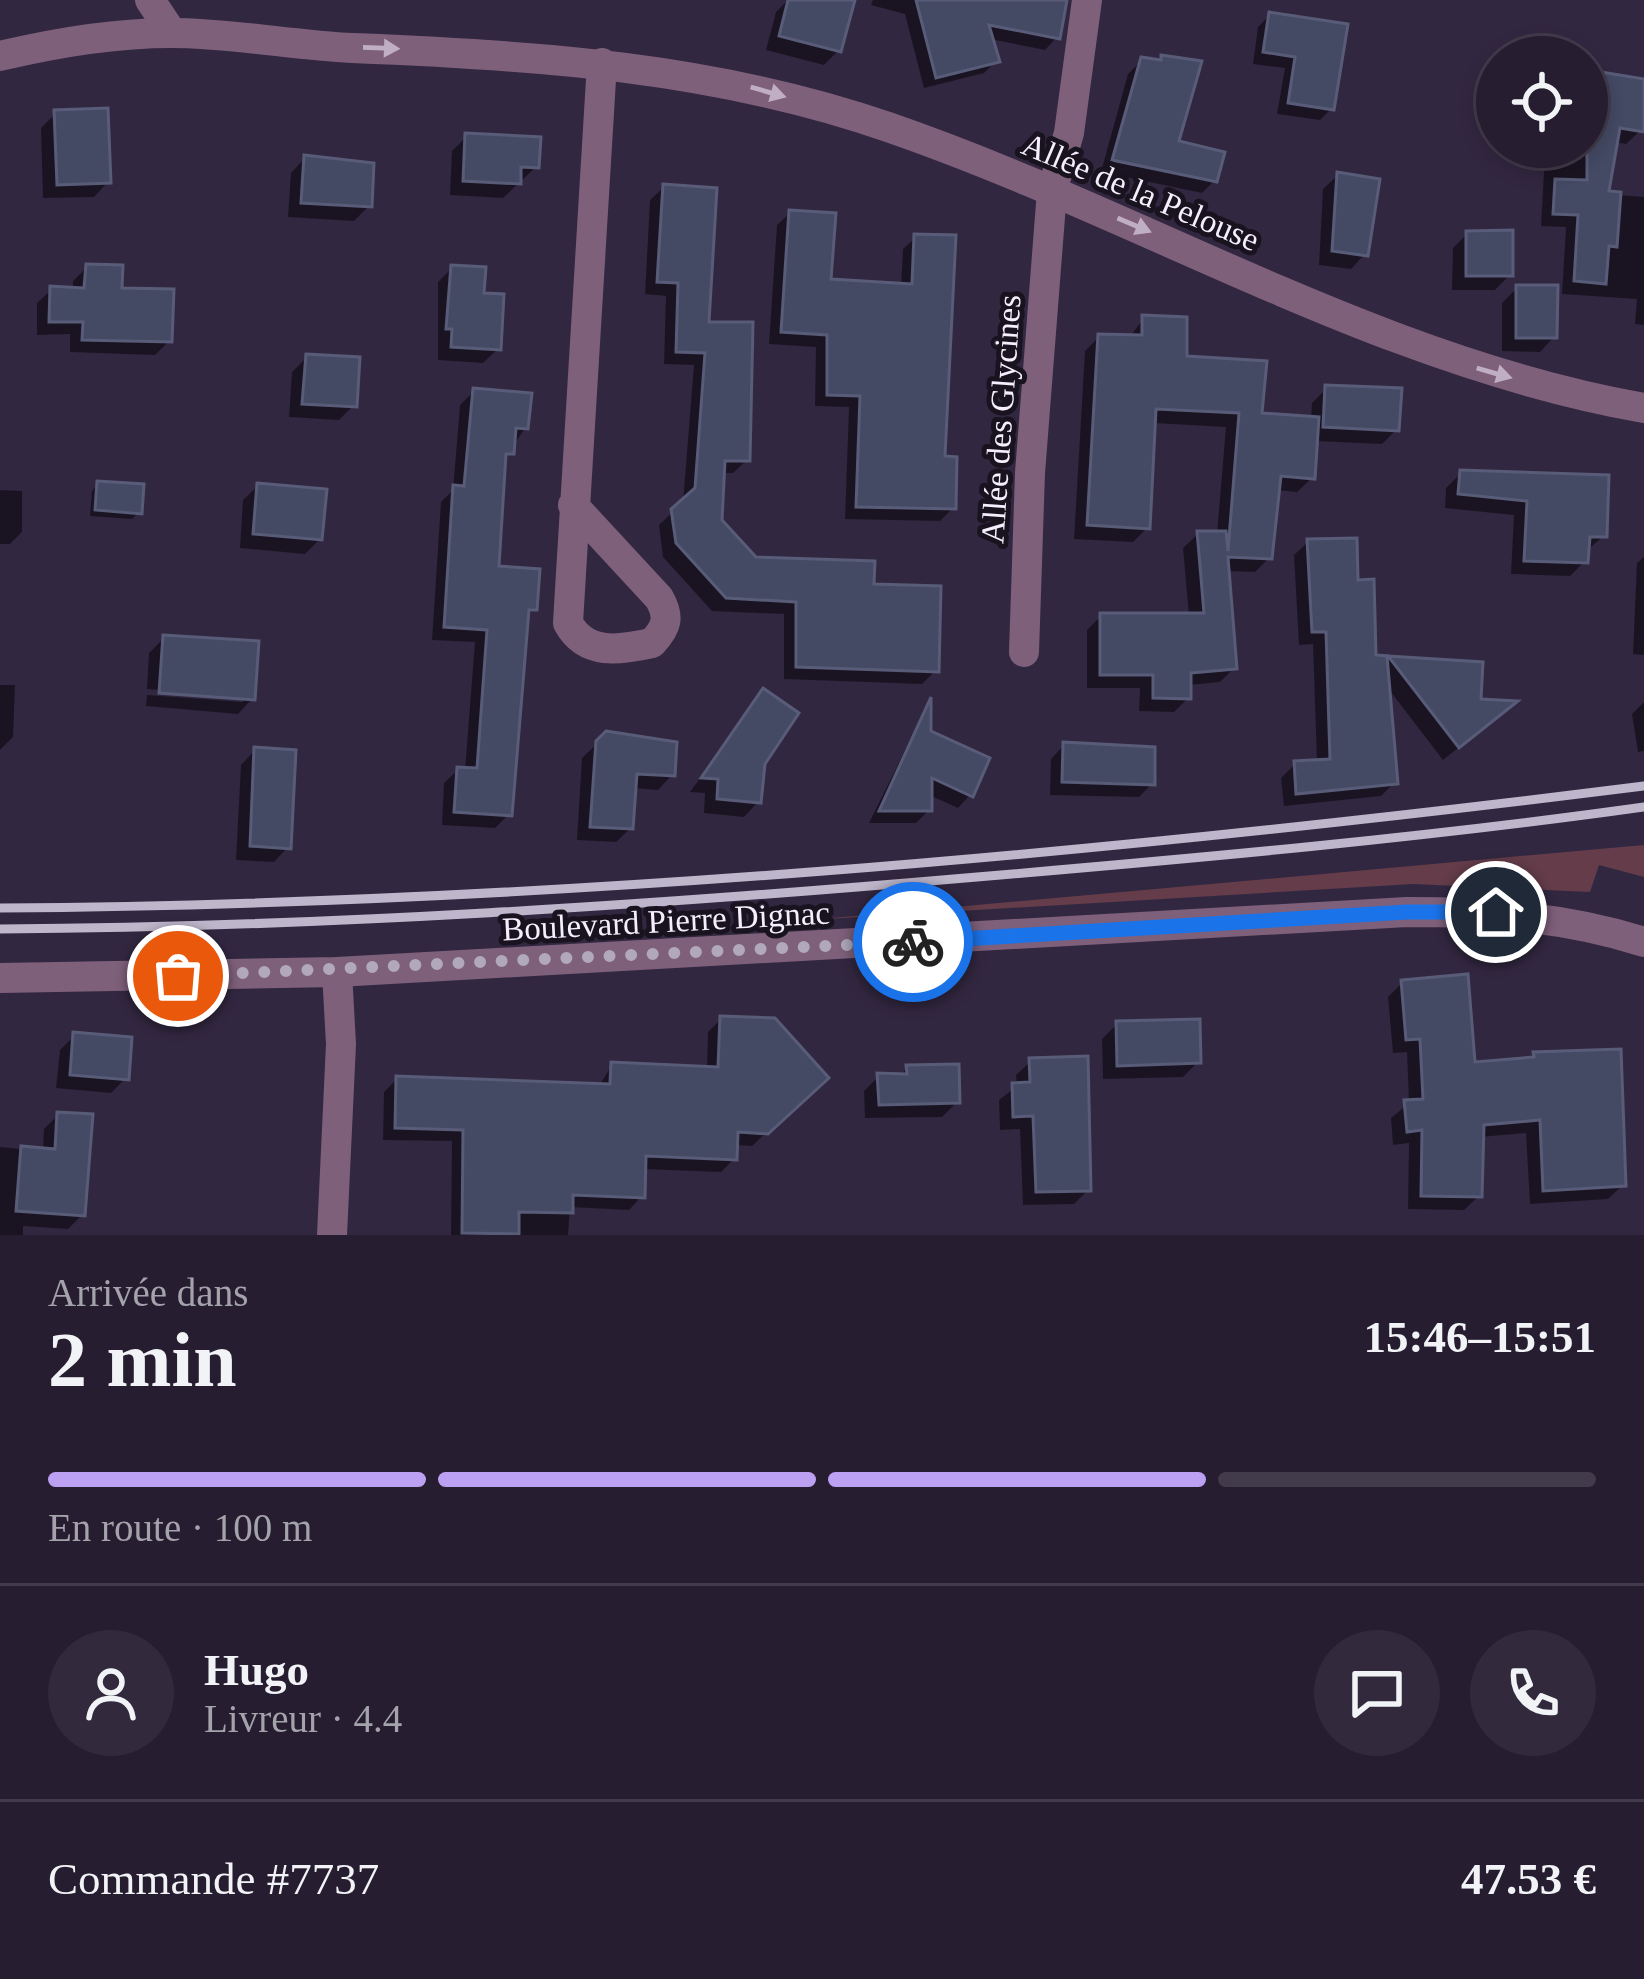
<!DOCTYPE html>
<html lang="fr">
<head>
<meta charset="utf-8">
<style>
	body { margin:0; font-family:"Times New Roman",serif; background:#322a3c; color:#f1f3f6; height:100vh; display:flex; flex-direction:column; font-size:45px; white-space:nowrap }
	* { box-sizing:border-box; margin:0 }
	p { font-size:39px; color:#a4a2ab }
	.icon { flex:none; width:66px; height:66px; fill:none; stroke:currentColor; stroke-width:2; stroke-linecap:round; stroke-linejoin:round }
	.map { position:relative; height:1235px; overflow:hidden }
	.drawer { display:flex; flex-direction:column; background:#261d30; flex:1 }
	.drawer>* { flex:none }
	.fabs { position:absolute; left:1476px; top:36px; display:grid; gap:24px }
	.fabs a { display:grid; place-items:center; width:132px; height:132px; border-radius:50%; background:#261d30; box-shadow:0 6px 18px #0003,0 0 0 3px #423b4c; font-size:60px }
	.pin { position:absolute; display:grid; place-items:center; width:102px; height:102px; color:#fff; margin:-51px; border:6px solid #fff; border-radius:50%; box-shadow:0 3px 12px #0007 }
	.courier { position:absolute; display:grid; place-items:center; width:120px; height:120px; margin:-60px; border:9px solid #1a73e8; border-radius:50%; background:#fff; color:#222; box-shadow:0 3px 15px #0007 }
	.headline em { font-style:normal; font-weight:600 }
	.headline div { display:flex; flex-direction:column-reverse }
	.headline { display:flex; align-items:center; justify-content:space-between; height:204px; padding:0 48px }
	h1 { font-size:78px; font-weight:600; line-height:90px }
	.bar { display:grid; grid-template-columns:repeat(4,1fr); gap:18px 12px; align-content:center; height:144px; padding:0 48px }
	.bar i { height:15px; border-radius:9px; background:#423b4c }
	.bar .selected { background:#bca0f2 }
	.bar p { grid-column:span 4 }
	.line { display:flex; align-items:center; gap:30px; padding:0 48px; border-top:3px solid #423b4c }
	.line div { flex:1 }
	.round { display:grid; place-items:center; flex:none; width:126px; height:126px; border-radius:63px; background:#322a3c }
	.map>svg:first-child { display:block }
	.green { fill:#643c4a }
	.shadow { fill:#0007 }
	.building { fill:#444964; stroke:#585c78; stroke-width:3 }
	.lines { fill:none; stroke-linecap:round; stroke-linejoin:round }
	.minor { stroke:#7f607b; stroke-width:30 }
	.rail { stroke:#beb6ca; stroke-width:9 }
	.oneway { fill:#c0aec4 }
	.done { stroke:#b1a8bc; stroke-width:12; stroke-dasharray:0 21.6 }
	.route { stroke:#1a73e8; stroke-width:15 }
	.labels { text-anchor:middle; stroke-width:10; stroke-linejoin:round; paint-order:stroke }
	.street-label { font-size:33px; fill:#f5eeff; stroke:#18131e }
</style>
</head>
<body>
<div class="map">
<svg width="1644" height="1235" viewBox="0 0 1644 1235">
	<rect width="100%" height="100%" fill="#322740"/>
	<path class="green" d="M1644,845V877L1599,865L1590,892L1413,884L810,920Z"/>
	<g class="shadow">
		<path d="M788,0H800L838,51L824,65L766,50L776,12Z"/>
		<path d="M873,0H1064L1057,37L1045,50L990,39L996,61L984,73L924,88L905,14L871,5Z"/>
		<path d="M1270,15L1332,108L1320,120L1277,114L1285,68L1253,64L1258,27Z"/>
		<path d="M1142,60L1175,143L1215,180L1202,193L1101,172L1128,74Z"/>
		<path d="M1596,74L1644,82L1640,131L1626,144L1614,142L1605,194L1644,197V325L1635,324L1637,299L1562,294L1566,227L1541,226L1545,154L1519,151L1587,147V83Z"/>
		<path d="M56,113L108,182L94,197L43,198L41,128Z"/>
		<path d="M467,136L536,167L503,198L450,195L452,151Z"/>
		<path d="M305,158L369,206L354,221L288,217L291,173Z"/>
		<path d="M1338,175L1365,254L1351,269L1319,265L1323,189Z"/>
		<path d="M664,187L747,460L733,473H722L719,522L755,560L871,587L936,670L922,684L784,679V614L712,611L663,557L659,525L683,502L694,365L664,364L666,296L645,294L650,200Z"/>
		<path d="M790,213L828,282L901,286L903,249L916,237L942,459L953,508L940,521L845,519L849,407L815,406L816,347L769,344L777,225Z"/>
		<path d="M1467,234L1510,275L1495,290H1452L1453,248Z"/>
		<path d="M87,267L169,341L155,355L70,352V334L37,335V303L51,290H73V281Z"/>
		<path d="M452,268L481,295L498,349L483,363L438,360V282Z"/>
		<path d="M1517,288L1554,337L1540,352L1502,351V303Z"/>
		<path d="M1143,319L1184,359L1259,415L1311,419L1312,403L1327,388L1396,430L1382,444L1314,441L1312,478L1297,492L1277,490L1270,557L1255,572L1227,571L1234,668L1220,682L1188,685V698L1174,712L1139,711L1140,688H1087V630L1101,616H1189L1183,548L1198,534H1217L1226,427L1153,423L1147,528L1133,542L1074,539L1085,351L1099,337L1129,338Z"/>
		<path d="M307,357L354,405L339,420L289,417L292,372Z"/>
		<path d="M474,391L525,428L503,461L496,569L534,609L525,618L509,814L495,828L442,825L444,783L458,770H465L475,642L432,640L441,502L453,490L460,405Z"/>
		<path d="M1461,473L1606,478L1604,536L1586,551L1585,561L1570,576L1511,574L1514,515L1445,508L1446,488Z"/>
		<path d="M98,484L139,512L132,519L90,516L92,491Z"/>
		<path d="M258,486L320,539L305,554L240,548L243,500Z"/>
		<path d="M0,490L22,491V532L10,544H0Z"/>
		<path d="M1308,542L1355,583L1373,658L1385,664L1389,659L1480,665L1478,701L1499,715L1443,760L1387,687L1395,782L1381,796L1284,806L1281,778L1295,764L1317,763L1313,644L1299,645L1294,555Z"/>
		<path d="M1644,557V655L1633,654L1637,563Z"/>
		<path d="M164,638L252,699L238,714L146,706L147,695L243,702V696L147,689L149,653Z"/>
		<path d="M0,685H15L13,737L0,750Z"/>
		<path d="M763,692L758,802L744,817L704,813L705,793L690,792Z"/>
		<path d="M1644,702V751L1638,752L1632,714Z"/>
		<path d="M928,704V733L970,795L958,808L929,795V810L916,823H869Z"/>
		<path d="M607,734L672,775L658,790L633,788L631,828L616,842L577,840L582,758Z"/>
		<path d="M1064,745L1152,784L1139,797L1050,795L1051,759Z"/>
		<path d="M255,750L288,847L274,862L236,860L241,765Z"/>
		<path d="M1402,983L1473,1065L1530,1061L1535,1055L1623,1185L1608,1199L1530,1204L1526,1133L1480,1137L1479,1196L1464,1210L1408,1209L1409,1143L1393,1145L1391,1118L1409,1103L1407,1052L1393,1053L1388,997Z"/>
		<path d="M721,1019L812,1090L752,1146L735,1145L734,1159L721,1172L643,1169L642,1196L629,1210L570,1207L568,1235H451L452,1141L383,1140L384,1092L397,1079L599,1086L612,1065L707,1069L708,1032Z"/>
		<path d="M1117,1024L1198,1062L1183,1077L1103,1079L1102,1039Z"/>
		<path d="M74,1036L126,1078L111,1093L56,1088L60,1050Z"/>
		<path d="M1031,1061L1088,1190L1074,1204L1023,1205L1020,1129L1000,1130L999,1100L1017,1086L1016,1075Z"/>
		<path d="M907,1068L957,1102L942,1117L865,1118L864,1091L879,1076L898,1077Z"/>
		<path d="M58,1115L82,1215L68,1229L23,1226V1235H0V1147L43,1151L44,1129Z"/>
	</g>
	<g class="building">
		<path d="M788,0H855L841,52L779,36Z"/>
		<path d="M916,0H1067L1060,39L989,25L1000,62L936,78Z"/>
		<path d="M1269,12L1348,24L1334,110L1288,103L1295,57L1263,52Z"/>
		<path d="M1161,55L1202,61L1179,141L1225,152L1217,182L1112,160L1141,57L1161,60Z"/>
		<path d="M1595,71L1644,79V132L1620,128L1609,191L1621,192L1617,247L1609,246L1606,284L1574,281L1578,215L1553,214L1555,179L1587,180V91H1592Z"/>
		<path d="M108,108L111,183L57,185L54,110Z"/>
		<path d="M465,133L541,137L539,168L521,167V184L463,181Z"/>
		<path d="M304,155L374,163L372,207L301,203Z"/>
		<path d="M1337,172L1380,179L1368,256L1332,251Z"/>
		<path d="M663,184L717,188L709,322H753L750,461H725L722,520L756,557L875,561L874,584L941,586L939,672L796,667V602L726,598L676,543L671,509L695,488L705,353L676,352L678,283L657,282Z"/>
		<path d="M789,210L836,213L831,279L912,284L914,234L956,235L945,456L957,457L956,509L856,507L860,396L827,395V335L781,332Z"/>
		<path d="M1513,230V276H1466V231Z"/>
		<path d="M86,264L123,265L122,288L174,289L172,342L82,340L83,322H49L50,286L84,288Z"/>
		<path d="M451,265L486,267L484,293L504,294L501,350L451,347L452,329H446Z"/>
		<path d="M1516,285H1558L1557,338H1516Z"/>
		<path d="M1142,315L1187,317V356L1267,361L1262,413L1319,417L1315,479L1281,476L1272,559L1228,557L1237,669L1191,673V699L1153,698V675H1100V613H1204L1197,531H1226L1228,551L1239,413L1156,409L1150,529L1087,525L1098,334L1142,335Z"/>
		<path d="M306,354L360,357L357,407L302,404Z"/>
		<path d="M1325,385L1402,388L1399,431L1323,427Z"/>
		<path d="M473,388L532,393L528,429L516,428L514,454H506L499,566L540,569L537,610H529L512,816L454,812L457,767L477,768L487,630L444,627L453,485L464,486Z"/>
		<path d="M1460,470L1609,475L1607,537H1590L1588,563L1524,561L1527,501L1458,494Z"/>
		<path d="M97,481L144,484L142,514L95,510Z"/>
		<path d="M257,483L327,489L322,540L253,534Z"/>
		<path d="M1357,538L1358,580L1374,579L1376,655L1387,656L1398,784L1296,794L1294,761L1330,759L1326,632H1312L1307,539Z"/>
		<path d="M163,635L259,641L255,700L159,693Z"/>
		<path d="M1388,656L1483,662L1481,699L1518,701L1459,748Z"/>
		<path d="M763,688L799,713L765,764L761,803L717,799L718,779L701,778Z"/>
		<path d="M931,697V731L990,758L973,797L932,778V811H879Z"/>
		<path d="M606,731L677,742L675,776L637,774L633,829L590,827L596,741Z"/>
		<path d="M1063,742L1155,747V785L1062,782Z"/>
		<path d="M254,747L296,750L291,849L250,846Z"/>
		<path d="M1468,974L1475,1062L1534,1057L1533,1052L1621,1049L1626,1186L1543,1191L1540,1120L1484,1125L1482,1197L1421,1196L1422,1130L1407,1132L1404,1100L1423,1099L1420,1039L1406,1040L1401,980Z"/>
		<path d="M720,1016L775,1018L829,1078L768,1134L738,1132L737,1160L646,1156L645,1198L573,1195V1213L519,1212V1234L462,1233L463,1130L395,1128L396,1076L610,1084L611,1062L718,1067Z"/>
		<path d="M1200,1019L1201,1063L1117,1066L1116,1021Z"/>
		<path d="M73,1032L132,1037L129,1080L70,1075Z"/>
		<path d="M1088,1056L1091,1191L1036,1192L1033,1116L1013,1117L1012,1083L1030,1082L1029,1058Z"/>
		<path d="M959,1064L960,1103L879,1105L877,1073L907,1074L906,1065Z"/>
		<path d="M57,1112L93,1114L85,1216L16,1211L21,1146L55,1149Z"/>
	</g>
	<g class="lines">
		<g class="minor">
			<path d="M150,0L172,33"/>
			<path d="M0,56C55,43 114,33 171,33C231,33 292,45 352,48C534,55 715,67 888,127C1143,215 1377,361 1644,408"/>
			<path d="M573,505L659,598C670,617 667,627 652,643C620,650 586,656 568,623L602,63"/>
			<path d="M1024,652L1030,473L1052,191L1069,133L1087,0"/>
			<path d="M0,978L337,972L1407,912C1489,912 1566,917 1644,942"/>
			<path d="M332,1235L341,1044L337,972"/>
		</g>
		<g class="rail">
			<path d="M0,908C549,904 1100,854 1644,786"/>
			<path d="M0,929C326,927 653,905 977,877C1199,858 1423,838 1644,807"/>
		</g>
	</g>
	<defs><path id="oneway-solid" d="M-6-.8H1V-3.2L6.5 0L1 3.2V.8H-6Z" transform="scale(3)"/></defs>
	<g class="oneway">
		<use href="#oneway-solid" transform="translate(381 48) rotate(2)"/>
		<use href="#oneway-solid" transform="translate(768 92) rotate(16)"/>
		<use href="#oneway-solid" transform="translate(1134 225) rotate(23)"/>
		<use href="#oneway-solid" transform="translate(1494 373) rotate(16)"/>
	</g>
	<g class="lines">
		<path class="done" d="M178,976L913,942"/>
		<path class="route" d="M913,942L1407,912H1496"/>
	</g>
	<g class="labels">
		<g class="street-label">
			<text transform="translate(1141 191) rotate(23)" y="12">Allée de la Pelouse</text>
			<text transform="translate(1000 419) rotate(-86)" y="12">Allée des Glycines</text>
			<text transform="translate(666 920) rotate(-3)" y="12">Boulevard Pierre Dignac</text>
		</g>
	</g>
</svg>
<div class="fabs">
<a><svg class="icon" aria-label="locate" viewBox="0 0 24 24"><circle cx="12" cy="12" r="6"/><path d="M12 2v4M12 18v4M2 12h4M18 12h4"/></svg></a>
</div>
<div class="pin" style="left:178px;top:976px;background:#ea580c"><svg class="icon" aria-label="bag" viewBox="0 0 24 24"><path d="M5 8h14l-1 12H6zM9 8a3 3 0 0 1 6 0"/></svg></div>
<div class="pin" style="left:1496px;top:912px;background:#1f2937"><svg class="icon" aria-label="home" viewBox="0 0 24 24"><path d="M3 11l9-7 9 7M6 9v11h12V9"/></svg></div>
<div class="courier" style="left:913px;top:942px"><svg class="icon" aria-label="bike" viewBox="0 0 24 24"><circle cx="6" cy="16" r="4"/><circle cx="18" cy="16" r="4"/><path d="M6 16l4-8h5l3 8M10 8l3 8H6M13 5h3"/></svg></div>
</div>
<section class="drawer">
<div class="headline"><div><h1>2 min</h1><p>Arrivée dans</p></div><em>15:46–15:51</em></div>
<div class="bar"><i class="selected"></i><i class="selected"></i><i class="selected"></i><i></i><p>En route · 100 m</p></div>
<div class="line" style="height:216px"><a class="round"><svg class="icon" aria-label="person" viewBox="0 0 24 24"><circle cx="12" cy="8" r="4"/><path d="M4 21q1-7 8-7t8 7"/></svg></a><div><b>Hugo</b><p>Livreur · 4.4</p></div><a class="round"><svg class="icon" aria-label="chat" viewBox="0 0 24 24"><path d="M4 5h16v11H9l-5 4z"/></svg></a><a class="round"><svg class="icon" aria-label="phone" viewBox="0 0 24 24"><path d="M5 4h4l2 5-3 2q2 4 5 5l2-3 5 2v4C11 20 4 13 5 4z"/></svg></a></div>
<div class="line" style="height:156px"><div>Commande #7737</div><b>47.53 €</b></div>
</section>
</body>
</html>
